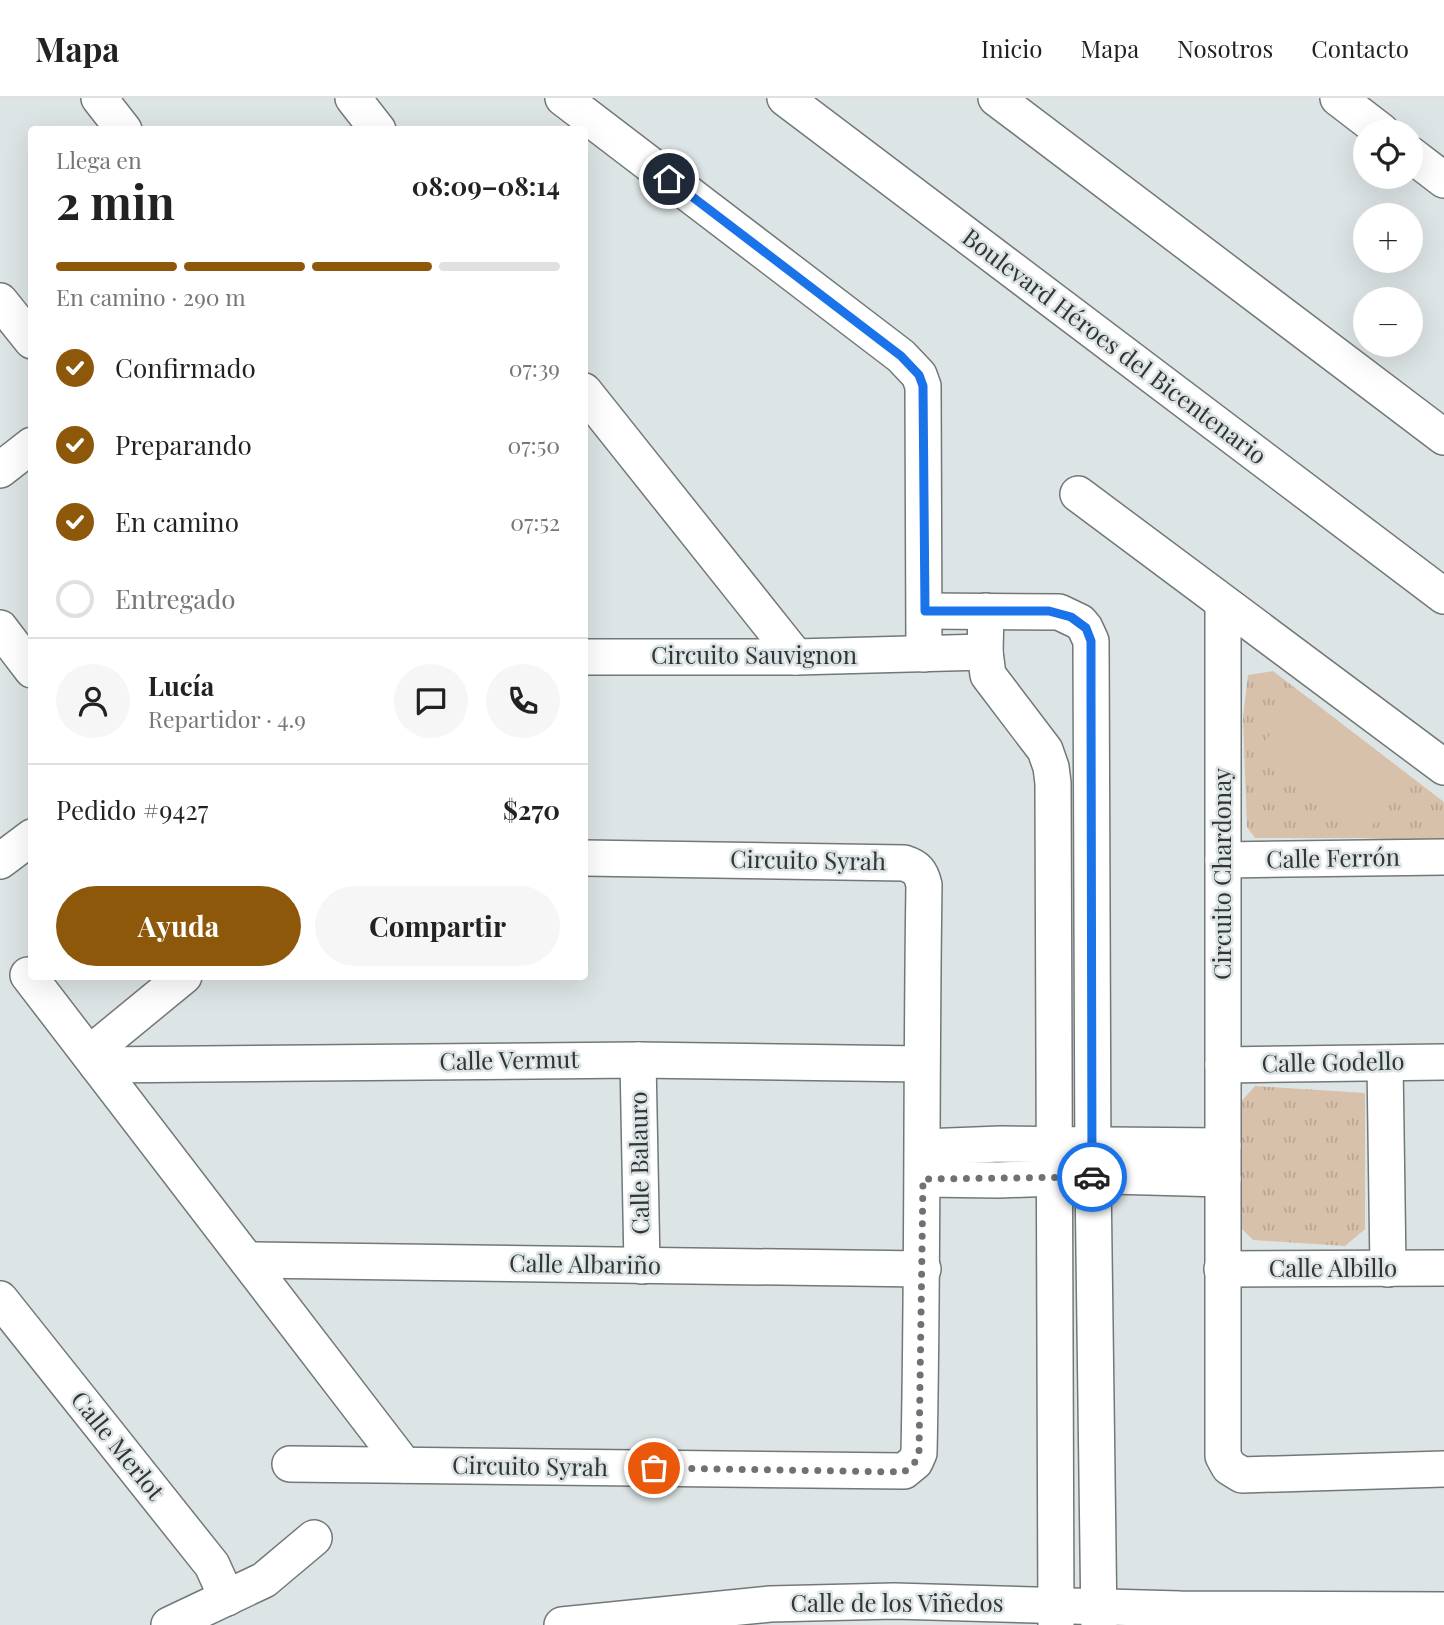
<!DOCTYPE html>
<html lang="es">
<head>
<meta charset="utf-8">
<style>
	body { margin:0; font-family:"Playfair Display",serif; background:#f6f6f6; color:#222; height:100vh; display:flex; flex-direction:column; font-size:26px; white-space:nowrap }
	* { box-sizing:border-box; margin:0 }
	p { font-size:23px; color:#767676 }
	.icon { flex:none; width:38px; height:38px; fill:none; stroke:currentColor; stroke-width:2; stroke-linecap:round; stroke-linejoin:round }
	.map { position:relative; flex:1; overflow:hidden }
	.details { position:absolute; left:28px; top:28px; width:560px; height:854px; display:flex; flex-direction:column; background:#fff; border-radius:7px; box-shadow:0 7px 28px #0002 }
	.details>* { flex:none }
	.controls { position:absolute; left:1353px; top:21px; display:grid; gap:14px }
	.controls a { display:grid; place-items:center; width:70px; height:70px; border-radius:50%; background:#fff; box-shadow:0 7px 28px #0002; font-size:35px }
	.pin { position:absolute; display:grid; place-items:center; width:60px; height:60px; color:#fff; margin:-30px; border:4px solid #fff; border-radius:50%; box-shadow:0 2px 7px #0007 }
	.courier { position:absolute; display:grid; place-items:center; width:70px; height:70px; margin:-35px; border:5px solid #1a73e8; border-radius:50%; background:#fff; color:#222; box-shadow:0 2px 9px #0007 }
	.headline em { font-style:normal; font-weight:700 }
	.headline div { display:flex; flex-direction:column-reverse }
	.headline { display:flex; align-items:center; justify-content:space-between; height:119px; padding:0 28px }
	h1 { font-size:46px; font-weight:700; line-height:52px }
	.bar { display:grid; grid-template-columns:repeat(4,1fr); gap:10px 7px; align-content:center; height:84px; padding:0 28px }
	.bar i { height:9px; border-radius:5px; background:#e0e0e0 }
	.bar .active { background:#8d5809 }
	.bar p { grid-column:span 4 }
	.line { display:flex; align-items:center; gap:18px; padding:0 28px; border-top:2px solid #e0e0e0 }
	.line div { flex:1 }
	.round { display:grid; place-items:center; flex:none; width:74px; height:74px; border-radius:37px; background:#f6f6f6 }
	ol { padding:0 28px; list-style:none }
	li { display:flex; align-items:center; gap:21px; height:77px }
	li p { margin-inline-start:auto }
	li .icon { padding:7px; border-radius:50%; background:#8d5809; color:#fff; stroke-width:4 }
	li:last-child { color:#767676 }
	li i { width:38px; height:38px; border:4px solid #e0e0e0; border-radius:50% }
	.primary-button { display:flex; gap:14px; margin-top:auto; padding:14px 28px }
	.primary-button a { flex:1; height:80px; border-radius:42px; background:#8d5809; color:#fff; font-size:28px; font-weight:700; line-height:80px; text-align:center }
	.primary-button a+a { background:#f6f6f6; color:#222 }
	header { display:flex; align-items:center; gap:42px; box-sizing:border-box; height:98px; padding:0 35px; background:#fff; border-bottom:2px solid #e0e0e0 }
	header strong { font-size:33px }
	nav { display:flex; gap:38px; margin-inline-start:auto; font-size:24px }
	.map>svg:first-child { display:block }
	.grass { fill:url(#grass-tufts) }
	.pitch { fill:#d7c1ab }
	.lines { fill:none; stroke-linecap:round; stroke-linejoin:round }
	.minor-casing { stroke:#727878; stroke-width:38 }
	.minor { stroke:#fff; stroke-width:35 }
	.done { stroke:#6e7273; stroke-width:7; stroke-dasharray:0 12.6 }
	.route { stroke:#1a73e8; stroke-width:9 }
	.labels { text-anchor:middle; stroke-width:5; stroke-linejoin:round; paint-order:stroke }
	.street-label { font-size:24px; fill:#323435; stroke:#dde4e5 }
</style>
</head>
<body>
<header>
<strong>Mapa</strong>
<nav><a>Inicio</a><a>Mapa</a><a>Nosotros</a><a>Contacto</a></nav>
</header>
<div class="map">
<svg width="1444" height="1527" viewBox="0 0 1444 1527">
	<defs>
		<pattern id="grass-tufts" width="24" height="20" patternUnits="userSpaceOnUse" patternTransform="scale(1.75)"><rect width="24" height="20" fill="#d7c1ab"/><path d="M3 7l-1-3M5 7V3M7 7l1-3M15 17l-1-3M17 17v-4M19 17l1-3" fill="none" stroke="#b9a694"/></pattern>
	</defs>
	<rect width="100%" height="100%" fill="#dde4e5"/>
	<g class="grass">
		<path d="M1273,573L1444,704V744L1364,740H1255L1247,729L1243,620L1248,577Z"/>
		<path d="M1255,988L1365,995V1131L1345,1148L1253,1142L1241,1130L1239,1006Z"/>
	</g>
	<path class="pitch" d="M1301,595L1407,676L1364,740L1254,658Z"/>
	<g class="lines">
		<g class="minor-casing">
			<g id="minor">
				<path d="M99,0L124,32"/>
				<path d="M353,0L378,32"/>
				<path d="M563,0L901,258L919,277L923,288L924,556"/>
				<path d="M785,0L1444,498"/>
				<path d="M996,0L1444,339"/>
				<path d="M1338,0L1381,33"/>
				<path d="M1410,56L1444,82"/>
				<path d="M0,203L32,243"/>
				<path d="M584,293L796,559"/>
				<path d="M0,372L32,347"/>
				<path d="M1078,396L1444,669"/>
				<path d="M1223,505V1358L1229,1369L1242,1377L1444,1371"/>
				<path d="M925,513L1059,514L1080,524L1085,530L1091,543L1093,1079L1099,1527"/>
				<path d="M986,513L985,554L988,577L1045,652L1051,669L1053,685L1056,1527"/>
				<path d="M0,530L32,572"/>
				<path d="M584,559H796L985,554"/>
				<path d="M1223,762L1444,759"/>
				<path d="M0,763L32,739"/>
				<path d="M28,877L404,1367"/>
				<path d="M89,956L184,878"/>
				<path d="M638,962L642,1168"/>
				<path d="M1385,965L1388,1171"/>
				<path d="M97,967L638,962L921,966"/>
				<path d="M1223,967L1444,964"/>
				<path d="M923,1049L1001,1046L1223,1048"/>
				<path d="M923,1081L999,1082L1111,1078L1223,1081"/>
				<path d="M247,1162L923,1171"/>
				<path d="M1222,1171L1444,1170"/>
				<path d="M0,1201L212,1467L227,1500"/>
				<path d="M290,1366L904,1373L915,1364L919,1355C923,1166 921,976 924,787C921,774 917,769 904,765L584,760"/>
				<path d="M169,1527L264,1482L314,1440"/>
				<path d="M562,1527L770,1506L894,1503L1180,1511L1444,1512"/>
			</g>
		</g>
		<use href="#minor" class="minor"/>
	</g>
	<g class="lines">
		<path class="done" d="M654,1370L904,1374L915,1364L919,1355L923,1081L1092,1079"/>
		<path class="route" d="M669,81L901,258L919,277L923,288L925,513H1049L1071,519L1086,530L1091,543V596L1092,1079"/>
	</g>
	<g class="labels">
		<g class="street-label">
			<text transform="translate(1114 249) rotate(37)" y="8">Boulevard Héroes del Bicentenario</text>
			<text x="754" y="566">Circuito Sauvignon</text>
			<text transform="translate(1333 761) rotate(-1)" y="8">Calle Ferrón</text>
			<text transform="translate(808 763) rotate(1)" y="8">Circuito Syrah</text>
			<text transform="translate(1223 776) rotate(-90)" y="8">Circuito Chardonay</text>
			<text transform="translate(509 963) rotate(-1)" y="8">Calle Vermut</text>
			<text transform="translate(1333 965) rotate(-1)" y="8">Calle Godello</text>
			<text transform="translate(640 1065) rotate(-91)" y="8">Calle Balauro</text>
			<text transform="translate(585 1167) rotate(1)" y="8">Calle Albariño</text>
			<text x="1333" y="1179">Calle Albillo</text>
			<text transform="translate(117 1348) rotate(51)" y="8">Calle Merlot</text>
			<text transform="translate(530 1369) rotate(1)" y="8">Circuito Syrah</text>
			<text x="897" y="1514">Calle de los Viñedos</text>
		</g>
	</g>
</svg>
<div class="controls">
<a><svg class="icon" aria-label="locate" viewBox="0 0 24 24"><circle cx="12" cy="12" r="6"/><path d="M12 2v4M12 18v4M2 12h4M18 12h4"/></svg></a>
<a>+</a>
<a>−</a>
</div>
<div class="pin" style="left:654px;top:1370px;background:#ea580c"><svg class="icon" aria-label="bag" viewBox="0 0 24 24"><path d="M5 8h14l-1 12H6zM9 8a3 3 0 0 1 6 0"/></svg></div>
<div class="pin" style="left:669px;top:81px;background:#1f2937"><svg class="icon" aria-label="home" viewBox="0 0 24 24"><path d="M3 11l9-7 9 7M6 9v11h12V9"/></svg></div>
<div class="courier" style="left:1092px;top:1079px"><svg class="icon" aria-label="car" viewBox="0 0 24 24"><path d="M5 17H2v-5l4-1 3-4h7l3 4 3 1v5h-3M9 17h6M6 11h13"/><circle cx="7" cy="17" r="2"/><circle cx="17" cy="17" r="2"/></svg></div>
<section class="details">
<div class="headline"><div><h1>2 min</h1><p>Llega en</p></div><em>08:09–08:14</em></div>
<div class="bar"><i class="active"></i><i class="active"></i><i class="active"></i><i></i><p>En camino · 290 m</p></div>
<ol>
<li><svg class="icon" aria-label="check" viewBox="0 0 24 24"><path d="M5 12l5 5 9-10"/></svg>Confirmado<p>07:39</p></li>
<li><svg class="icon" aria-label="check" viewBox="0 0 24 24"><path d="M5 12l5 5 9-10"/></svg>Preparando<p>07:50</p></li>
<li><svg class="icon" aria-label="check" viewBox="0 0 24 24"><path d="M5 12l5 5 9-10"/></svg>En camino<p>07:52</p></li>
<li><i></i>Entregado</li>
</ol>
<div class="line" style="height:126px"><a class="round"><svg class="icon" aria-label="person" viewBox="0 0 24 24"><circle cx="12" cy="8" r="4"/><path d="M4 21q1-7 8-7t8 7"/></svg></a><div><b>Lucía</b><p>Repartidor · 4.9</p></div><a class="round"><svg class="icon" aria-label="chat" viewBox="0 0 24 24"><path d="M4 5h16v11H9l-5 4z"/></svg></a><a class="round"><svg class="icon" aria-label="phone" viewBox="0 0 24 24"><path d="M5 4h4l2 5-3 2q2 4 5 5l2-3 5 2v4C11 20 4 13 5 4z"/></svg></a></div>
<div class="line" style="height:91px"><div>Pedido #9427</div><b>$270</b></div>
<div class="primary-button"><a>Ayuda</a><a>Compartir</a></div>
</section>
</div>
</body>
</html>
